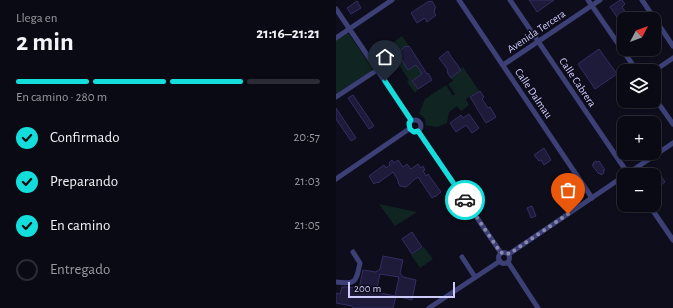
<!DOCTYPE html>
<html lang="es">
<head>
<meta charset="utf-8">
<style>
	body { margin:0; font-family:"Alegreya Sans",sans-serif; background:#181822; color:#f1f3f6; height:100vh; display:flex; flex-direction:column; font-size:15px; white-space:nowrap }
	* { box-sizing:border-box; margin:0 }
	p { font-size:13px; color:#999aa0 }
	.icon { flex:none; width:22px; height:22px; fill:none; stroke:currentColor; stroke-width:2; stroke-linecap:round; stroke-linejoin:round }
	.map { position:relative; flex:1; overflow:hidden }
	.side { display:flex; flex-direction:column; background:#0a0a14; width:336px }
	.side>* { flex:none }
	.needle { width:26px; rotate:49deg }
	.tools { position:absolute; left:281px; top:12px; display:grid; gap:8px }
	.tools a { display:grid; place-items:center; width:44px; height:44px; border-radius:8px; background:#0a0a14; box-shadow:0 1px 3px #0004,0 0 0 1px #2a2b34; font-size:20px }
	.scale { position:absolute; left:12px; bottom:10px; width:107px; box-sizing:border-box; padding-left:4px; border:2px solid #cccbfa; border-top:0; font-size:11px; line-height:14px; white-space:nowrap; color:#cccbfa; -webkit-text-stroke:3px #0e0d1b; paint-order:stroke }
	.pin { position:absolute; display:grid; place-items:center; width:34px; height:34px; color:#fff; margin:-41px -17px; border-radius:50% 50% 50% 0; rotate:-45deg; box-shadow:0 0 4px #0007 }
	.pin .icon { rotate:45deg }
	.courier { position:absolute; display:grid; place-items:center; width:40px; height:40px; margin:-20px; border:3px solid #14dedc; border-radius:50%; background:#fff; color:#222; box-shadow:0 1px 5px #0007 }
	.head em { font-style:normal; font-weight:600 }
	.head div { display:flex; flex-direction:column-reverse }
	.head { display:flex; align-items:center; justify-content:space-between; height:68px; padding:0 16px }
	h1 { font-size:26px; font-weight:600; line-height:30px }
	.bar { display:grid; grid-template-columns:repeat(4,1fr); gap:6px 4px; align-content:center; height:48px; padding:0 16px }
	.bar i { height:5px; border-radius:3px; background:#2a2b34 }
	.bar .selected { background:#14dedc }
	.bar p { grid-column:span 4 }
	ol { padding:0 16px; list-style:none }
	li { display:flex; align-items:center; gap:12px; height:44px }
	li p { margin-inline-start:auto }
	li .icon { padding:4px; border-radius:50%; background:#14dedc; color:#111; stroke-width:4 }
	li:last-child { color:#999aa0 }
	li i { width:22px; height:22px; border:2px solid #2a2b34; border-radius:50% }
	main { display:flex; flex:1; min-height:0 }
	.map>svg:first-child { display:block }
	.green { fill:#102421 }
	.building { fill:#1d1a3a; stroke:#332e64; fill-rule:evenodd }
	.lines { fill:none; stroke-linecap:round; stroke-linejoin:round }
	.minor { stroke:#3c4076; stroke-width:5 }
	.done { stroke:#8a88ac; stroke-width:4; stroke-dasharray:0 7.2 }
	.route { stroke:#14dedc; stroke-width:5 }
	.labels { text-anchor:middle; stroke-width:3; stroke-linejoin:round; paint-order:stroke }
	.street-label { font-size:11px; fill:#cccbfa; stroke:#0e0d1b }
</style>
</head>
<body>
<main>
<section class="side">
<div class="head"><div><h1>2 min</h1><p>Llega en</p></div><em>21:16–21:21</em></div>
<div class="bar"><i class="selected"></i><i class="selected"></i><i class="selected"></i><i></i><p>En camino · 280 m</p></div>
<ol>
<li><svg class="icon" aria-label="check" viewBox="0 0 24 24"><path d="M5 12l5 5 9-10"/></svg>Confirmado<p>20:57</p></li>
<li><svg class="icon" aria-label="check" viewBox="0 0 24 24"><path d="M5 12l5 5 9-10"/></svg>Preparando<p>21:03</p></li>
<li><svg class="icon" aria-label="check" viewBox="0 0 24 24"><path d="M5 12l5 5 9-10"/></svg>En camino<p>21:05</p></li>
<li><i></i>Entregado</li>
</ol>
</section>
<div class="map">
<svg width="337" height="308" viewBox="0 0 337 308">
	<rect width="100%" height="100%" fill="#0e0d1b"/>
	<g class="green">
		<path d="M11,34H13L36,68L35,71L0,94V41Z"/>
		<path d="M66,36L73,46L71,47L70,46L61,53L72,70L80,65L86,74L76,81L82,89L79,93L71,82L73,80L51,47Z"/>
		<path d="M127,67L143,91L130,99L133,105L125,111L121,106L113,112L111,123L101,127L89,125C91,120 87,116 83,114L89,99L110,85L117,96L119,94L112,84L117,81L115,78L119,75L117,73L125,70Z"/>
		<path d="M43,204L81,212L59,226Z"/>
		<path d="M88,247L97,259L84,268L75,255Z"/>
	</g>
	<g class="building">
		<path d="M193,0H218L201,12Z"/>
		<path d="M284,0H286L289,4L286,7L294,19H288V27L274,7Z"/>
		<path d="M21,1L25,8L15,14L11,8Z"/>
		<path d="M93,1L94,2L96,1L100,8L98,9L99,11L98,12L100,15L91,22L89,18L81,23L75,13Z"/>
		<path d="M70,46L71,47L73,46L91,74L92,73L96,80L82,89L76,81L86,74L80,65L72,70L61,53Z"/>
		<path d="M263,49L281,74L259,89L242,64Z"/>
		<path d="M112,51L114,55L125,70L115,78L112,74V73L111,71L112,70L103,58Z"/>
		<path d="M144,91L148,97L146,99L152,108L154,107L160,117L150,123L134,97Z"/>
		<path d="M17,95L38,126L33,129L12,98Z"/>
		<path d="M0,108L20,138L15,141L0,119Z"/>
		<path d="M133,114L143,128L136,133L131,126H130V125L120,132L114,123L125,115L127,118Z"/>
		<path d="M208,148L215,160L208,165L205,160L203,161L198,155Z"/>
		<path d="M56,160L58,163L62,160L67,167L71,164L75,169L82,164L85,168L87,166L89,170L87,171L90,176L92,174L105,192L99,197V196L96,198L82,177L75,182V183L70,187L64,186L62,183L63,182L61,180H62L57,172L42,183L41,182L38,184L33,176L48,165L50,168L54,165L53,163Z"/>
		<path d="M260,161L261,162L263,161L269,170L267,171L268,173L265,175L264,173L263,174L256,165L258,164L257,163Z"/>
		<path d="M325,176L329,182L321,188L324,194L321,196L318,192V181Z"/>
		<path d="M196,206L200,216L195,218L191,208Z"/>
		<path d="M76,232L86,247L76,254L66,239Z"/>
		<path d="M47,256L67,260L64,273L67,277L80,280L76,300L60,296L57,308H17L16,306L0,303V293L4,294L6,287H13L23,289L27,270L40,272L44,269ZM44,274L63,277L59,296L40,292Z"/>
	</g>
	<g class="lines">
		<g class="minor">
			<path d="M123,0L256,198"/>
			<path d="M174,0L293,175"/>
			<path d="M252,0L301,71"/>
			<path d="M306,0L337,46"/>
			<path d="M0,9L75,120"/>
			<path d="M0,38L56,0"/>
			<path d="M167,65L264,0"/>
			<path d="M318,71L337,58"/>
			<path d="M0,97L41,70"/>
			<path d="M318,97L337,124"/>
			<circle cx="79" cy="126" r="6"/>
			<path d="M82,131L165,253"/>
			<path d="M291,174L337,143"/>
			<path d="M0,179L73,129"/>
			<path d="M313,205L337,240"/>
			<circle cx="168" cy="258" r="5.5"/>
			<path d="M173,254L288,176"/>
			<path d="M126,257L139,277"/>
			<path d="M172,262L202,308"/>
			<path d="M0,282C21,285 20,281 24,263L17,252"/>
			<path d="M93,308L164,261"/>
		</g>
	</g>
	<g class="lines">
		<path class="done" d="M129,200L165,253L170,252L173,254L232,214"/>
		<path class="route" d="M49,81L75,120L73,123L74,129L78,132L82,131L129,200"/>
	</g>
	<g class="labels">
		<g class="street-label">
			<text transform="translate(200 31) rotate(-34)" y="4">Avenida Tercera</text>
			<text transform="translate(242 82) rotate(56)" y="4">Calle Cabrera</text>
			<text transform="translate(198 93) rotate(56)" y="4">Calle Dalmau</text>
		</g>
	</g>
</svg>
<div class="tools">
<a><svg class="needle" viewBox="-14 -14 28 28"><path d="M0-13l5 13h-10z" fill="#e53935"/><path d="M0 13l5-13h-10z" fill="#999aa0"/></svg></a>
<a><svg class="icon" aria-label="layers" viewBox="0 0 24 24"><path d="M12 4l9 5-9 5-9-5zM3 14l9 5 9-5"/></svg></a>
<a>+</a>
<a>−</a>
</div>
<div class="scale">200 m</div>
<div class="pin" style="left:232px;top:214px;background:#ea580c"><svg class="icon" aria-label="bag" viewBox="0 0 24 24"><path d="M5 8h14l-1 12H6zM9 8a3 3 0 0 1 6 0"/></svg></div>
<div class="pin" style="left:49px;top:81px;background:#1f2937"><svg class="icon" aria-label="home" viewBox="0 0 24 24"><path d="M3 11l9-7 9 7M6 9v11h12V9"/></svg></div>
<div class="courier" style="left:129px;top:200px"><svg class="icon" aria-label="car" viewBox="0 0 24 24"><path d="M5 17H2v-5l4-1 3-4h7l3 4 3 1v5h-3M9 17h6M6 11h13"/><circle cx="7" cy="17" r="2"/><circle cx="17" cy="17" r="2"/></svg></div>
</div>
</main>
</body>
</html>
